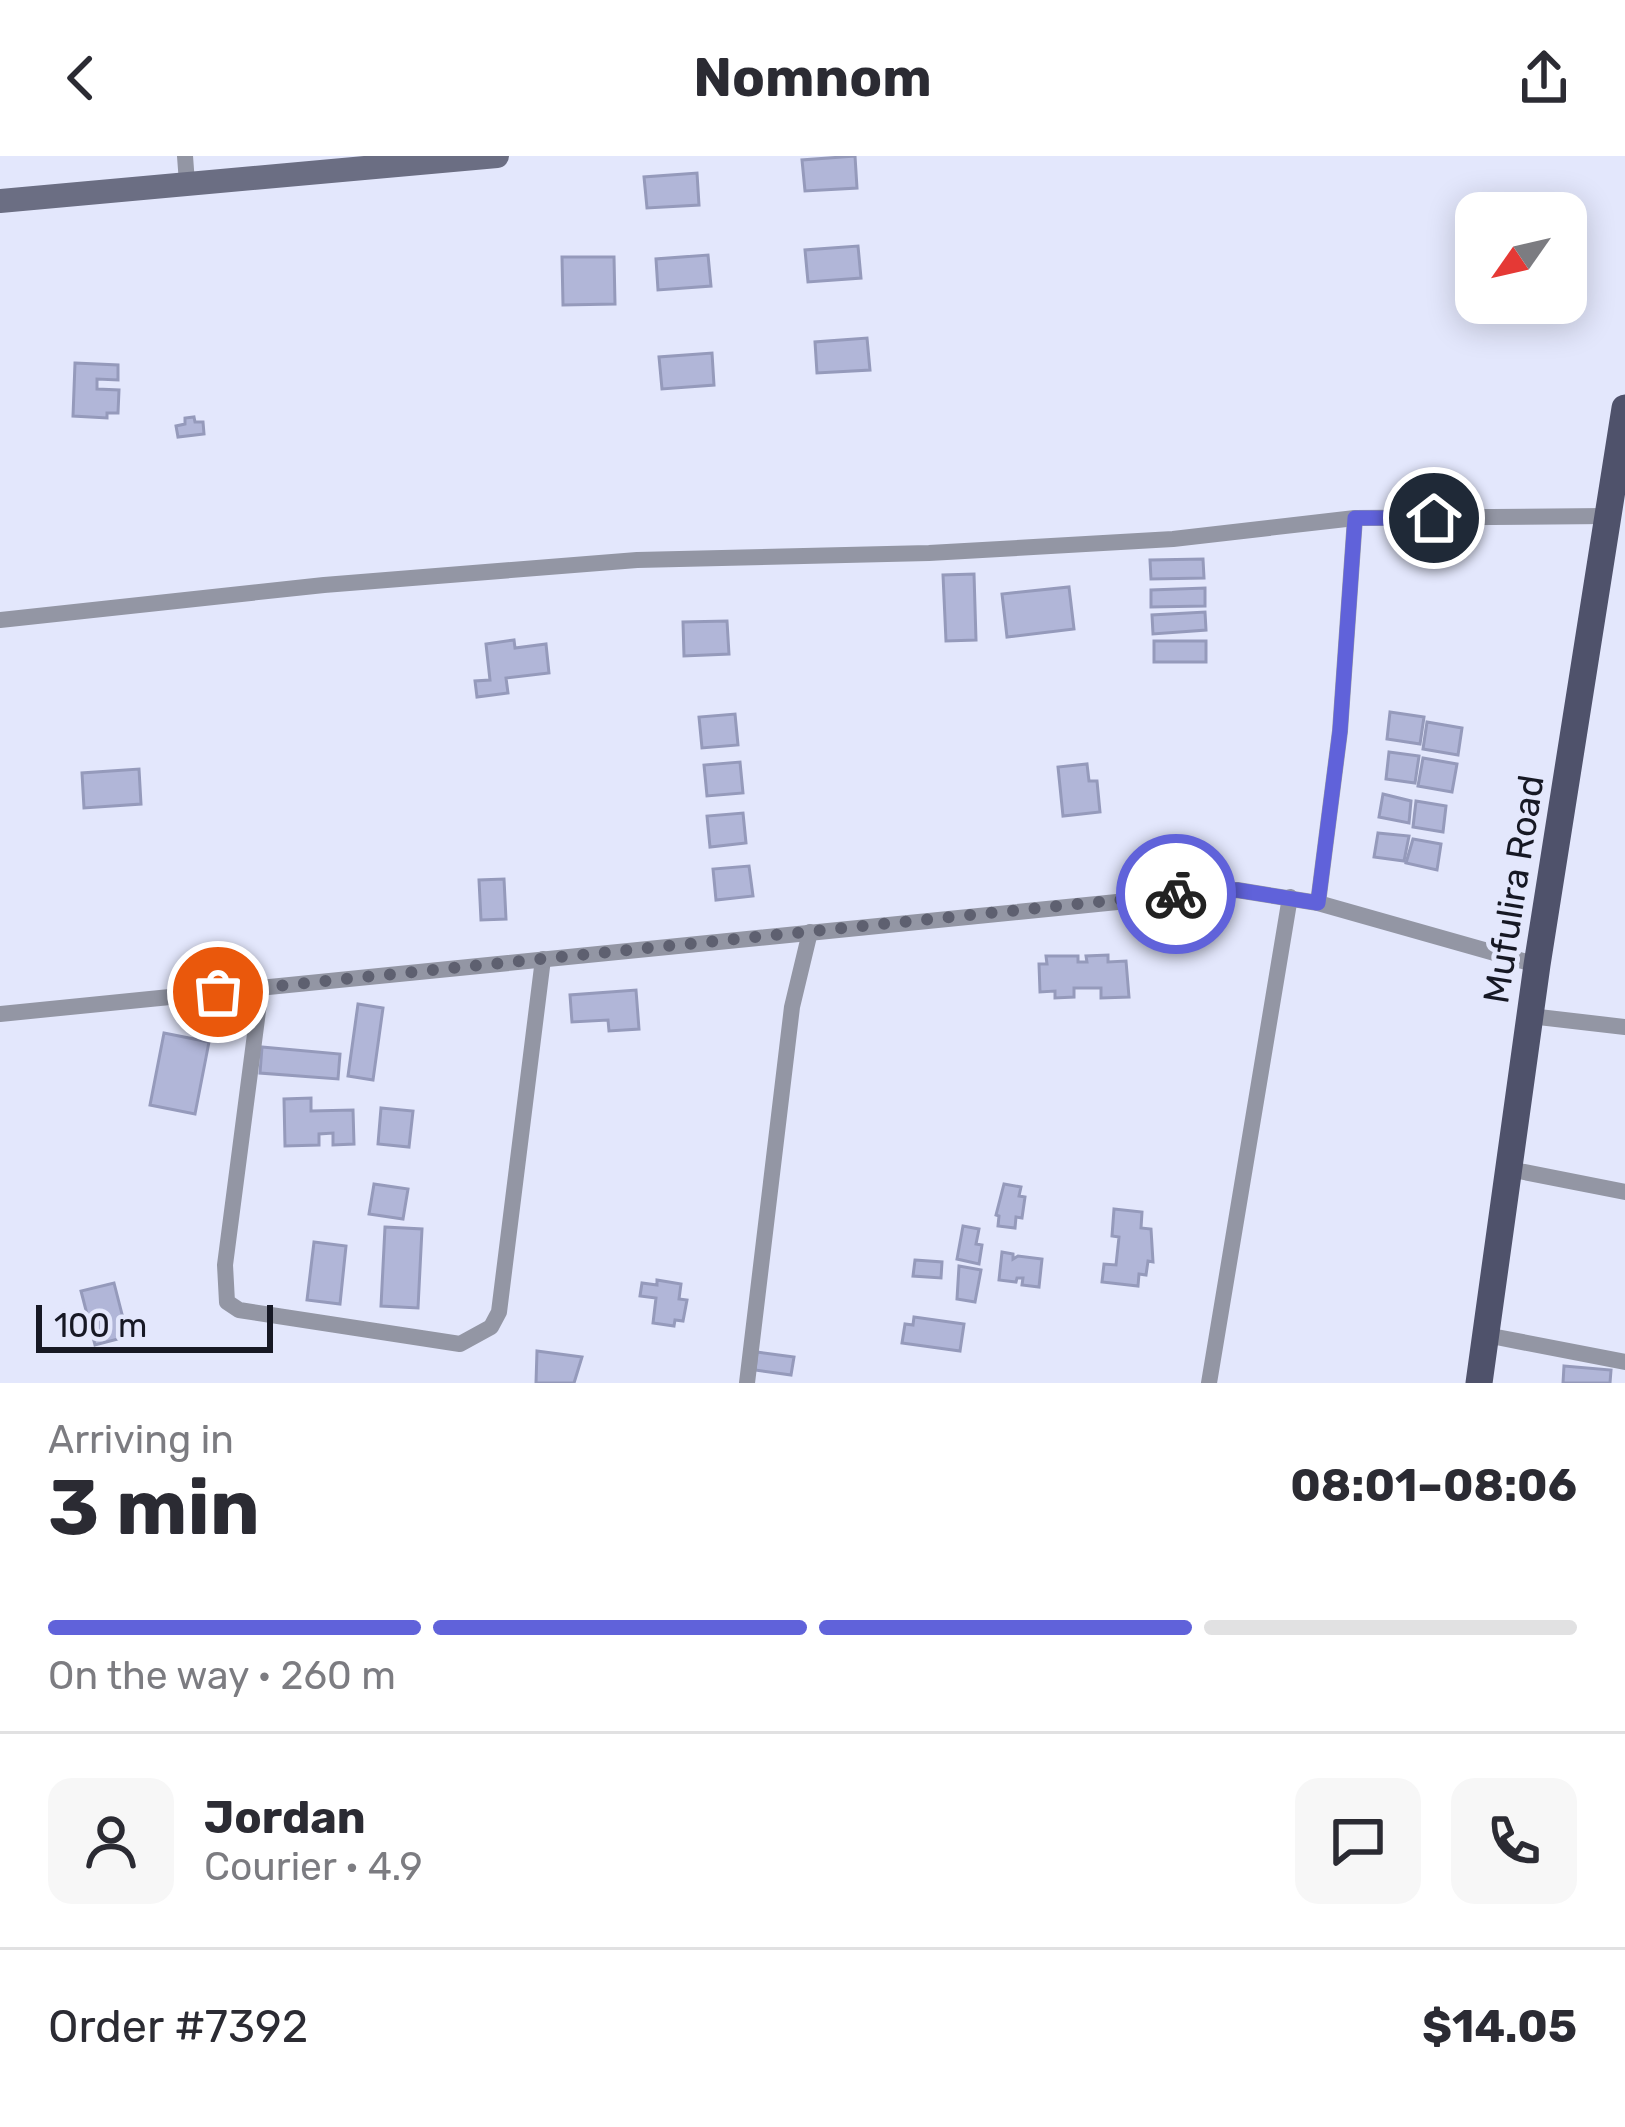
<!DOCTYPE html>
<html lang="en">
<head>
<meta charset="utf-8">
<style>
	body { margin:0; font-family:Rubik,sans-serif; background:#f7f7f7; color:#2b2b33; height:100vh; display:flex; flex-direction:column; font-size:45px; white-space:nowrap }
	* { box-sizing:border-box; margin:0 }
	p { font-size:39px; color:#7c7c81 }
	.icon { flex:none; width:66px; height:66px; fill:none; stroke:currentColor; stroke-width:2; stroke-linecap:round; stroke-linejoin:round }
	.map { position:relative; height:1227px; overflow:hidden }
	.drawer { display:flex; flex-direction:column; background:#fff; flex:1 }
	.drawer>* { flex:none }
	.needle { width:78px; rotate:236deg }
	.tools { position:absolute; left:1455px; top:36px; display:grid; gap:24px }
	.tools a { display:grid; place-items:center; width:132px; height:132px; border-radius:24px; background:#fff; box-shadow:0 6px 30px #0003; font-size:60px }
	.scale { position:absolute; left:36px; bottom:30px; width:237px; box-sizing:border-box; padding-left:12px; border:6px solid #161824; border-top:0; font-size:33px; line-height:42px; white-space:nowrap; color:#161824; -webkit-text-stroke:9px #e3e7fc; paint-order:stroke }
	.pin { position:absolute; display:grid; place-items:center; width:102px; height:102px; color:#fff; margin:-51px; border:6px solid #fff; border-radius:50%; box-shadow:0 3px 12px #0007 }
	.courier { position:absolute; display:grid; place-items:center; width:120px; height:120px; margin:-60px; border:9px solid #6062da; border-radius:50%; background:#fff; color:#222; box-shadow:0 3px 15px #0007 }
	.summary em { font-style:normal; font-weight:700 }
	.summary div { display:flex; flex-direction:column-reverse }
	.summary { display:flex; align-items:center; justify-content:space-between; height:204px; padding:0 48px }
	h1 { font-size:78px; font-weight:700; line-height:90px }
	.bar { display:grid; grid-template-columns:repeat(4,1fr); gap:18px 12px; align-content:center; height:144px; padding:0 48px }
	.bar i { height:15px; border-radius:9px; background:#e1e1e2 }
	.bar .on { background:#6062da }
	.bar p { grid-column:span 4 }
	.line { display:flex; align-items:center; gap:30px; padding:0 48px; border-top:3px solid #e1e1e2 }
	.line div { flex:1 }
	.round { display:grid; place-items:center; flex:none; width:126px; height:126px; border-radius:24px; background:#f7f7f7 }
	header { display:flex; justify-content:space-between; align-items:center; height:156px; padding:0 48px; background:#fff; font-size:54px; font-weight:700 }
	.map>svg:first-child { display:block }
	.building { fill:#b1b6d8; stroke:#959abb; stroke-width:3 }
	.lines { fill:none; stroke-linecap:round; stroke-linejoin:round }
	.street { stroke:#9396a4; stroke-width:16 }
	.secondary { stroke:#6b6e83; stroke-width:24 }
	.primary { stroke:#4f526b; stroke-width:27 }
	.done { stroke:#5e6070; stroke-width:12; stroke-dasharray:0 21.6 }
	.route { stroke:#6062da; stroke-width:15 }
	.labels { text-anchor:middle; stroke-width:10; stroke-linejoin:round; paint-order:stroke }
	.street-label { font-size:36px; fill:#161824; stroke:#e3e7fc }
</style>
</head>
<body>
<header><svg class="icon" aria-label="back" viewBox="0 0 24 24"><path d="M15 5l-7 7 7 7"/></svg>Nomnom<svg class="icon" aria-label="share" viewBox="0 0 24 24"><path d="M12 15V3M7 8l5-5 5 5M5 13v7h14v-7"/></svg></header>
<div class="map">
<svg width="1625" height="1227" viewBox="0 0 1625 1227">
	<rect width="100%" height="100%" fill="#e3e7fc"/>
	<g class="building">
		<path d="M855,0L857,32L805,35L802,4Z"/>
		<path d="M697,17L699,49L647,52L644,21Z"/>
		<path d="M858,90L861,122L808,126L805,94Z"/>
		<path d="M708,99L711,130L658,134L656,103Z"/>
		<path d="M562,101H614L615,148L563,149Z"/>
		<path d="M867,182L870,214L817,217L815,186Z"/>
		<path d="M712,197L714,229L662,233L659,201Z"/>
		<path d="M75,207L118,209V224L97,223V233L119,234L118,257H107V262L73,260Z"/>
		<path d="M194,261L195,266H203L204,278L178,281L176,270L185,268V262Z"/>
		<path d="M1203,403L1204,422L1151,423L1150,404Z"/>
		<path d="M974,418L976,484L946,485L943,419Z"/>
		<path d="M1069,431L1074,473L1007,481L1002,438Z"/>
		<path d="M1205,432V450L1151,451V434Z"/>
		<path d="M1205,456L1206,474L1153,478L1152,459Z"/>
		<path d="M727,465L729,498L684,500L683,466Z"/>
		<path d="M514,484L515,492L546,488L549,517L506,522L508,537L477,541L475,525L490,524L486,488Z"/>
		<rect x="1154" y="485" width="52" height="21"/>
		<path d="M1390,556L1424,561L1420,588L1387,583Z"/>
		<path d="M735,558L738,589L702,592L699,561Z"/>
		<path d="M1427,566L1462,572L1458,599L1423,593Z"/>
		<path d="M1389,596L1419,600L1415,627L1386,623Z"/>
		<path d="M1423,602L1457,608L1452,636L1418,630Z"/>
		<path d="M740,606L743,637L707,640L704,609Z"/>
		<path d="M1087,608L1089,625H1097L1100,656L1063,660L1058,611Z"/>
		<path d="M139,613L141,648L84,652L82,617Z"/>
		<path d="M1383,638L1411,645L1409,667L1379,661Z"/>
		<path d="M1416,645L1446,650L1443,676L1413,671Z"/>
		<path d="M743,657L746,687L710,691L707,660Z"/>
		<path d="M1378,677L1409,680L1404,705L1374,701Z"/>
		<path d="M1413,683L1441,688L1437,714L1406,707Z"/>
		<path d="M749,710L753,740L716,744L713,713Z"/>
		<path d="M504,723L506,763L481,764L479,724Z"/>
		<path d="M1108,799V806L1126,805L1129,841L1101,842V832H1074V841L1055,842V835L1040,836L1039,808H1047L1046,800H1078V806H1087L1086,800Z"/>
		<path d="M636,834L639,873L609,875L608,864L572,866L570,839Z"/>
		<path d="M358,848L383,852L373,924L348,920Z"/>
		<path d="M164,877L209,886L195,958L150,949Z"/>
		<path d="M262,891L340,898L338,923L260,917Z"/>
		<path d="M311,942V955L353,954L354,988L333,989V977L319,978V989L285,990L284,943Z"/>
		<path d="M381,952L413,955L409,991L378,988Z"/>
		<path d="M374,1028L408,1033L403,1063L369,1058Z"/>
		<path d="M1004,1028L1021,1031L1019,1040L1025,1041L1022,1062L1016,1061L1015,1072L998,1070L999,1060L996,1059Z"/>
		<path d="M1114,1053L1142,1056L1141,1072L1151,1073L1153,1106L1148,1105L1146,1119L1139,1118L1138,1130L1102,1126L1104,1108L1116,1109L1119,1081L1112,1080Z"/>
		<path d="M963,1070L979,1073L976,1088L982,1089L979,1108L957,1103Z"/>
		<path d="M385,1071L422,1073L418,1152L381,1150Z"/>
		<path d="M314,1086L346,1090L340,1148L307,1144Z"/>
		<path d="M1002,1096L1013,1098V1103L1018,1100L1042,1103L1039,1131L1022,1129L1023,1122H1017L1016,1126L999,1124Z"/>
		<path d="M915,1104L942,1106L941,1122L913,1120Z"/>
		<path d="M959,1110L981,1114L975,1146L957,1143Z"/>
		<path d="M657,1124L681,1128L679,1143L687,1144L683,1165L675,1164L674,1170L653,1167L656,1142L640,1140L642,1127L657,1129Z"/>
		<path d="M114,1127L124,1166L118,1167L122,1182L95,1189L81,1135Z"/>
		<path d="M914,1161L964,1168L960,1195L902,1187L905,1168L913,1169Z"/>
		<path d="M537,1195L582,1201L574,1227H536Z"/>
		<path d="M757,1196L794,1201L791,1219L755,1214Z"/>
		<path d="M1564,1210L1611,1214L1610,1227H1563Z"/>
	</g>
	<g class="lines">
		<g class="street">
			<path d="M185,0L187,27"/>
			<path d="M0,464L324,429L637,404L929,397L1173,383L1355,362L1607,360"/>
			<path d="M1318,747L1340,575L1355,362"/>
			<path d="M261,832L225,1109L227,1146L239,1154L460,1188L491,1171L499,1156L543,803"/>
			<path d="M0,858L1237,734L1318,747L1537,809"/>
			<path d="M1530,860L1625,871"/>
			<path d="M1509,1013L1625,1036"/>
			<path d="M1486,1179L1625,1206"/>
			<path d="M747,1227L792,851L810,776"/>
			<path d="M1209,1227L1290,741"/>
		</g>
		<path class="secondary" d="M0,45L497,0"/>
		<path class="primary" d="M1479,1227L1537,809L1625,252"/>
	</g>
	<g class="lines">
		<path class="done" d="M218,836L1176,738"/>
		<path class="route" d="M1176,738L1237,734L1318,747L1340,575L1355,362H1434"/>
	</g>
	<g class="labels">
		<g class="street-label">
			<text transform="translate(1513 733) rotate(-81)" y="13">Mufulira Road</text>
		</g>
	</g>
</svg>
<div class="tools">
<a><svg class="needle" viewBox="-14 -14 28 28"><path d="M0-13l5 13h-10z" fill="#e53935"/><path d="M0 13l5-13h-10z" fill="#7c7c81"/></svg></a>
</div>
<div class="scale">100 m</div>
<div class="pin" style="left:218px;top:836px;background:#ea580c"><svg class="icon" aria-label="bag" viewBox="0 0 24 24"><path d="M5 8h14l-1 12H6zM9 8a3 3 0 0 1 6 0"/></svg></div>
<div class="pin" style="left:1434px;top:362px;background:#1f2937"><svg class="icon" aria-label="home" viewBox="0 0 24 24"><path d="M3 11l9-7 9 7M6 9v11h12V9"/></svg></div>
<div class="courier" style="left:1176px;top:738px"><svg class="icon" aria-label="bike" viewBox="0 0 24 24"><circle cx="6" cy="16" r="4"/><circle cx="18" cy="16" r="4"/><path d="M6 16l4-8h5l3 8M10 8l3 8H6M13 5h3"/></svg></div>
</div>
<section class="drawer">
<div class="summary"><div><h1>3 min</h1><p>Arriving in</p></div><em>08:01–08:06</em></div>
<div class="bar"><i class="on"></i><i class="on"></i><i class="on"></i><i></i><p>On the way · 260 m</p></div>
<div class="line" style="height:216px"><a class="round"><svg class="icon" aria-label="person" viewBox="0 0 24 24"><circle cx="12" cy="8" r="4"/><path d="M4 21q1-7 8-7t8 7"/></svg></a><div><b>Jordan</b><p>Courier · 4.9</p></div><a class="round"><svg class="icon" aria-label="chat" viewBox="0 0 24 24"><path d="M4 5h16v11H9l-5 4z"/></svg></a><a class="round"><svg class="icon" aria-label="phone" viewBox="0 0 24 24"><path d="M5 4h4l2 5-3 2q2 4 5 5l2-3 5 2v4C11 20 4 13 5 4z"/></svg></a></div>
<div class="line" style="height:156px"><div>Order #7392</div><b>$14.05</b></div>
</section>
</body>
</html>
